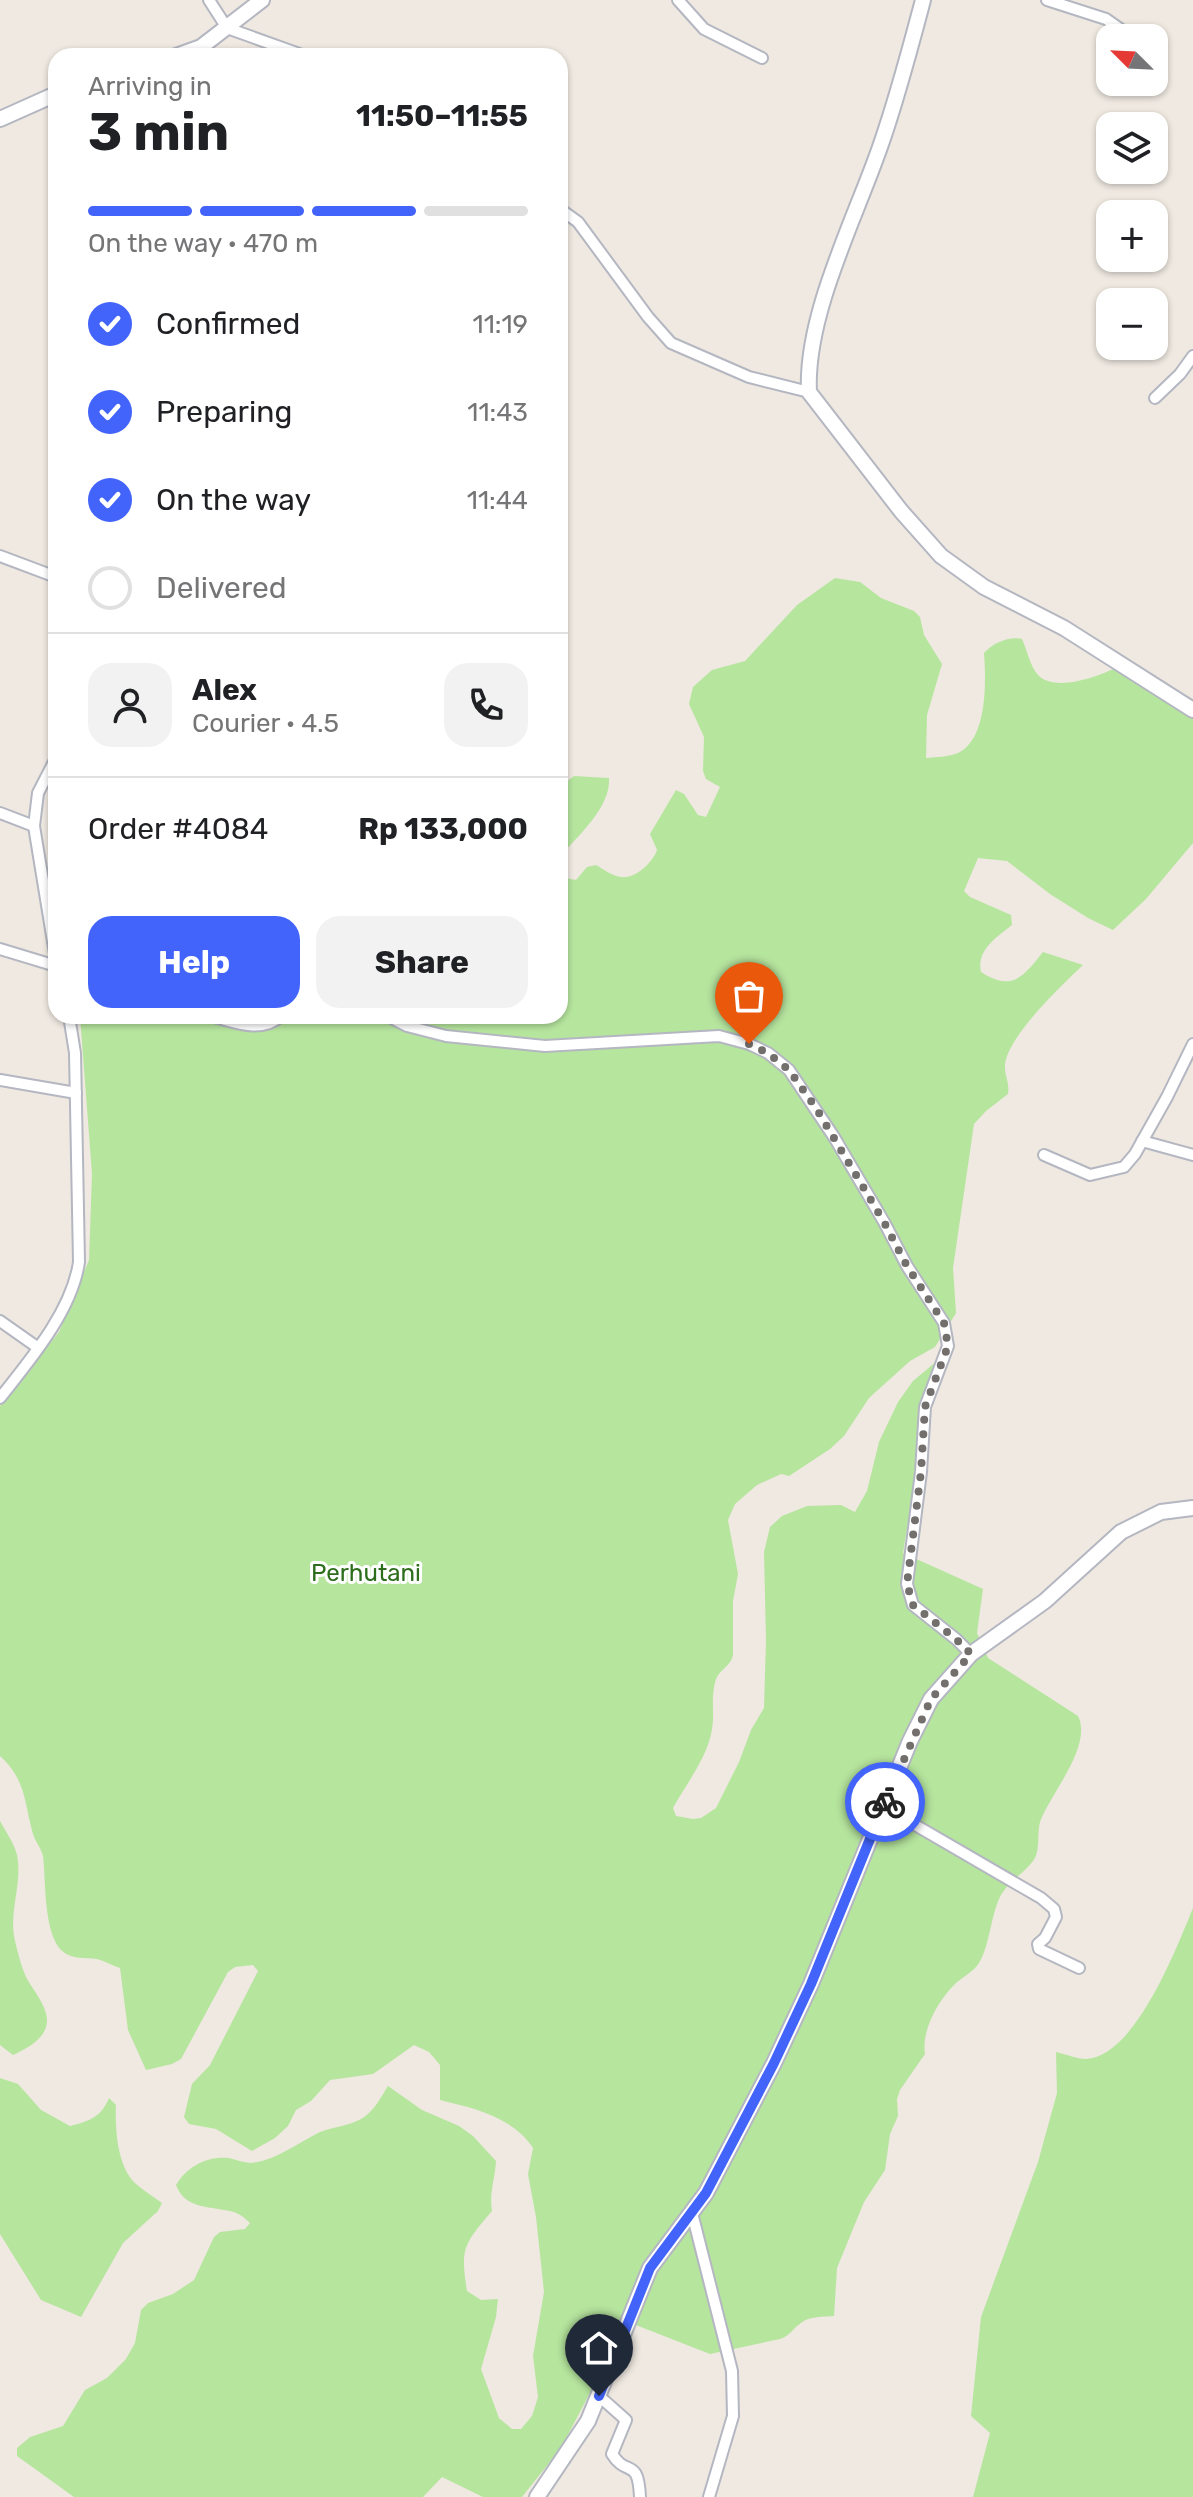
<!DOCTYPE html>
<html lang="en">
<head>
<meta charset="utf-8">
<style>
	body { margin:0; font-family:Rubik,sans-serif; background:#f2f2f2; color:#202124; height:100vh; display:flex; flex-direction:column; font-size:30px; white-space:nowrap }
	* { box-sizing:border-box; margin:0 }
	p { font-size:26px; color:#757577 }
	.icon { flex:none; width:44px; height:44px; fill:none; stroke:currentColor; stroke-width:2; stroke-linecap:round; stroke-linejoin:round }
	.map { position:relative; flex:1; overflow:hidden }
	.sheet { position:absolute; left:48px; top:48px; width:520px; height:976px; display:flex; flex-direction:column; background:#fff; border-radius:24px; box-shadow:0 2px 6px #0004 }
	.sheet>* { flex:none }
	.needle { width:52px; rotate:294deg }
	.controls { position:absolute; left:1096px; top:24px; display:grid; gap:16px }
	.controls a { display:grid; place-items:center; width:72px; height:72px; border-radius:16px; background:#fff; box-shadow:0 2px 6px #0004; font-size:40px }
	.pin { position:absolute; display:grid; place-items:center; width:68px; height:68px; color:#fff; margin:-82px -34px; border-radius:50% 50% 50% 0; rotate:-45deg; box-shadow:0 0 8px #0007 }
	.pin .icon { rotate:45deg }
	.courier { position:absolute; display:grid; place-items:center; width:80px; height:80px; margin:-40px; border:6px solid #4264fb; border-radius:50%; background:#fff; color:#222; box-shadow:0 2px 10px #0007 }
	.summary em { font-style:normal; font-weight:700 }
	.summary div { display:flex; flex-direction:column-reverse }
	.summary { display:flex; align-items:center; justify-content:space-between; height:136px; padding:0 40px }
	h1 { font-size:52px; font-weight:700; line-height:60px }
	.bar { display:grid; grid-template-columns:repeat(4,1fr); gap:12px 8px; align-content:center; height:96px; padding:0 40px }
	.bar i { height:10px; border-radius:6px; background:#e0e0e0 }
	.bar .active { background:#4264fb }
	.bar p { grid-column:span 4 }
	.line { display:flex; align-items:center; gap:20px; padding:0 40px; border-top:2px solid #e0e0e0 }
	.line div { flex:1 }
	.round { display:grid; place-items:center; flex:none; width:84px; height:84px; border-radius:24px; background:#f2f2f2 }
	ol { padding:0 40px; list-style:none }
	li { display:flex; align-items:center; gap:24px; height:88px }
	li p { margin-inline-start:auto }
	li .icon { padding:8px; border-radius:50%; background:#4264fb; color:#fff; stroke-width:4 }
	li:last-child { color:#757577 }
	li i { width:44px; height:44px; border:4px solid #e0e0e0; border-radius:50% }
	.action { display:flex; gap:16px; margin-top:auto; padding:16px 40px }
	.action a { flex:1; height:92px; border-radius:24px; background:#4264fb; color:#fff; font-size:32px; font-weight:700; line-height:92px; text-align:center }
	.action a+a { background:#f2f2f2; color:#202124 }
	.map>svg:first-child { display:block }
	.green { fill:#b6e59e }
	.lines { fill:none; stroke-linecap:round; stroke-linejoin:round }
	.street-casing { stroke:#b4b7c1; stroke-width:14 }
	.secondary-casing { stroke:#b4b7c1; stroke-width:18 }
	.street { stroke:#fff; stroke-width:10 }
	.secondary { stroke:#fff; stroke-width:14 }
	.done { stroke:#726f6d; stroke-width:8; stroke-dasharray:0 14.4 }
	.route { stroke:#4264fb; stroke-width:10 }
	.labels { text-anchor:middle; stroke-width:6; stroke-linejoin:round; paint-order:stroke }
	.park-label { font-size:24px; fill:#2c6e1b; stroke:#fff }
</style>
</head>
<body>
<div class="map">
<svg width="1193" height="2497" viewBox="0 0 1193 2497">
	<rect width="100%" height="100%" fill="#efe9e1"/>
	<g class="green">
		<path d="M835,578L860,582L881,598L914,611L920,617L924,635L942,664L927,715L926,758C936,757 949,757 958,753C988,739 986,680 984,653C993,643 1009,636 1022,639C1027,650 1030,666 1038,675C1055,693 1101,676 1119,666L1181,706L1193,718V843L1146,899L1113,930L1088,918L1050,894L1007,861L978,858L964,891L970,897L1011,915L1012,925C997,937 976,950 981,972C1012,992 1023,977 1043,952L1083,965C1062,985 1009,1035 1005,1064C1004,1075 1010,1083 1008,1094L986,1111L974,1124L953,1268L956,1313L935,1347L910,1361L869,1398L844,1436L830,1449L789,1476L781,1474L757,1485L735,1504L728,1520L738,1574L733,1601V1655C731,1666 720,1669 716,1679C710,1698 715,1712 712,1729C708,1757 686,1784 673,1808L676,1816L693,1819L701,1818L716,1808L739,1762L751,1730L764,1708L766,1640L764,1552L770,1527L782,1516L807,1506L841,1505L855,1512L867,1491L879,1442L898,1402L913,1381L938,1360L921,1401L918,1461L903,1553L983,1589L977,1633L988,1658L1078,1716C1093,1746 1050,1794 1040,1822C1037,1833 1040,1848 1035,1858C1026,1873 1008,1880 999,1899C991,1917 989,1947 979,1963C974,1971 963,1977 956,1983C939,1999 921,2030 925,2054L900,2090L897,2099L898,2116L890,2134L885,2170L864,2202L837,2268L834,2316C824,2317 809,2316 801,2323C792,2329 790,2336 780,2339L710,2354L623,2320L600,2374L561,2448L522,2497H483L442,2477L423,2497H74L17,2456V2448L30,2437L63,2426L85,2390L107,2378L126,2359L135,2343L141,2310L148,2303L173,2294L194,2280L214,2237L220,2232L245,2229L250,2223C246,2219 240,2214 234,2212C212,2206 185,2210 176,2185C187,2167 206,2156 228,2158C235,2159 244,2163 252,2163C276,2160 298,2143 320,2132C333,2127 349,2126 361,2119C373,2113 381,2097 388,2086L422,2110L459,2126L473,2136L496,2161C495,2179 489,2193 492,2211C464,2244 460,2248 467,2291L481,2300L498,2299L496,2317L481,2369L499,2418L512,2429H521L532,2416L538,2397L533,2356L544,2292L536,2217L528,2174L533,2148C513,2117 473,2108 440,2100V2065L429,2052L414,2045L373,2074L330,2080L311,2101L296,2110L288,2126L275,2138L252,2151L216,2129L189,2124L184,2117L192,2084L210,2065L258,1971L253,1965L235,1967L228,1972L181,2059L172,2064L146,2070L128,2030L120,1968C113,1966 105,1961 97,1959C86,1957 72,1960 62,1951C43,1933 46,1879 43,1856C41,1848 35,1841 33,1834C24,1803 27,1781 0,1756V1406L59,1332L89,1260L92,1174L80,1016H560V877L576,880L587,867L596,865C603,869 612,876 621,877C636,879 653,862 657,850L650,834L676,790L684,794L698,815L706,817L720,787L706,779L703,771L704,737L689,704L693,687L712,670L745,661L797,605Z"/>
		<path d="M574,776L609,778C611,808 577,836 560,857V787Z"/>
		<path d="M0,1821C6,1832 14,1843 17,1855C23,1883 8,1912 15,1941C18,1953 21,1966 26,1977C33,1990 48,2007 47,2022C45,2040 27,2048 13,2055L0,2045Z"/>
		<path d="M1193,1908V2497H973L990,2433L971,2416L981,2317L1038,2162L1057,2093L1056,2052C1065,2054 1077,2059 1086,2059C1135,2057 1177,1947 1193,1908Z"/>
		<path d="M0,2078L18,2084L41,2110L70,2126C90,2121 101,2117 109,2098L116,2105C115,2129 117,2167 136,2184C144,2191 154,2197 162,2203L158,2211L123,2243L81,2317L41,2300L0,2234Z"/>
	</g>
	<g class="lines">
		<g class="street-casing">
			<g id="street">
				<path d="M209,0L227,28L305,56"/>
				<path d="M678,0L704,29L762,58"/>
				<path d="M1047,0L1106,19L1133,38"/>
				<path d="M560,209L578,222L648,317L671,343L749,377L809,392"/>
				<path d="M1155,398L1180,374L1193,356"/>
				<path d="M0,556L56,577"/>
				<path d="M56,758L38,793L34,826L56,960"/>
				<path d="M0,813L34,826"/>
				<path d="M0,949L56,966"/>
				<path d="M211,1016C234,1022 261,1034 281,1016"/>
				<path d="M388,1016L407,1026L446,1036L545,1046L719,1036L749,1044L768,1053L789,1070L834,1137L884,1222L907,1266L944,1323L948,1346L925,1407L921,1472L907,1584L913,1605L956,1639L971,1654"/>
				<path d="M0,1080L76,1093"/>
				<path d="M1142,1141L1193,1155"/>
				<path d="M1044,1155L1090,1175L1124,1167L1135,1154L1167,1097L1193,1044"/>
				<path d="M0,1321L37,1347"/>
				<path d="M0,1398C30,1360 72,1311 79,1262L75,1053L69,1016"/>
				<path d="M877,1822L891,1816L910,1822L1041,1898L1054,1909L1056,1917L1045,1938L1038,1944L1039,1949L1079,1968"/>
				<path d="M692,2213L732,2371L733,2416L709,2497"/>
				<path d="M599,2396L626,2420L612,2454C627,2478 638,2456 640,2497"/>
			</g>
		</g>
		<g class="secondary-casing">
			<g id="secondary">
				<path d="M923,0C910,49 897,99 880,147C855,219 805,316 809,392L901,511L941,556L984,587L1064,628L1193,710"/>
				<path d="M176,56L201,47L262,0"/>
				<path d="M0,119L56,94"/>
				<path d="M537,2497L588,2421L650,2268L706,2193L774,2063L811,1984L910,1741L931,1699L971,1654L1045,1601L1121,1532L1161,1512L1193,1508"/>
			</g>
		</g>
		<use href="#street" class="street"/>
		<use href="#secondary" class="secondary"/>
	</g>
	<g class="lines">
		<path class="done" d="M749,1044L768,1053L789,1070L816,1108L884,1222L907,1266L944,1323L948,1346L925,1407L921,1472L907,1584L913,1605L956,1639L971,1654L931,1699L885,1802"/>
		<path class="route" d="M599,2396L650,2268L706,2193L774,2063L811,1984L885,1802"/>
	</g>
	<g class="labels">
		<g class="park-label">
			<text x="366" y="1581">Perhutani</text>
		</g>
	</g>
</svg>
<div class="controls">
<a><svg class="needle" viewBox="-14 -14 28 28"><path d="M0-13l5 13h-10z" fill="#e53935"/><path d="M0 13l5-13h-10z" fill="#757577"/></svg></a>
<a><svg class="icon" aria-label="layers" viewBox="0 0 24 24"><path d="M12 4l9 5-9 5-9-5zM3 14l9 5 9-5"/></svg></a>
<a>+</a>
<a>−</a>
</div>
<div class="pin" style="left:749px;top:1044px;background:#ea580c"><svg class="icon" aria-label="bag" viewBox="0 0 24 24"><path d="M5 8h14l-1 12H6zM9 8a3 3 0 0 1 6 0"/></svg></div>
<div class="pin" style="left:599px;top:2396px;background:#1f2937"><svg class="icon" aria-label="home" viewBox="0 0 24 24"><path d="M3 11l9-7 9 7M6 9v11h12V9"/></svg></div>
<div class="courier" style="left:885px;top:1802px"><svg class="icon" aria-label="bike" viewBox="0 0 24 24"><circle cx="6" cy="16" r="4"/><circle cx="18" cy="16" r="4"/><path d="M6 16l4-8h5l3 8M10 8l3 8H6M13 5h3"/></svg></div>
<section class="sheet">
<div class="summary"><div><h1>3 min</h1><p>Arriving in</p></div><em>11:50–11:55</em></div>
<div class="bar"><i class="active"></i><i class="active"></i><i class="active"></i><i></i><p>On the way · 470 m</p></div>
<ol>
<li><svg class="icon" aria-label="check" viewBox="0 0 24 24"><path d="M5 12l5 5 9-10"/></svg>Confirmed<p>11:19</p></li>
<li><svg class="icon" aria-label="check" viewBox="0 0 24 24"><path d="M5 12l5 5 9-10"/></svg>Preparing<p>11:43</p></li>
<li><svg class="icon" aria-label="check" viewBox="0 0 24 24"><path d="M5 12l5 5 9-10"/></svg>On the way<p>11:44</p></li>
<li><i></i>Delivered</li>
</ol>
<div class="line" style="height:144px"><a class="round"><svg class="icon" aria-label="person" viewBox="0 0 24 24"><circle cx="12" cy="8" r="4"/><path d="M4 21q1-7 8-7t8 7"/></svg></a><div><b>Alex</b><p>Courier · 4.5</p></div><a class="round"><svg class="icon" aria-label="phone" viewBox="0 0 24 24"><path d="M5 4h4l2 5-3 2q2 4 5 5l2-3 5 2v4C11 20 4 13 5 4z"/></svg></a></div>
<div class="line" style="height:104px"><div>Order #4084</div><b>Rp 133,000</b></div>
<div class="action"><a>Help</a><a>Share</a></div>
</section>
</div>
</body>
</html>
